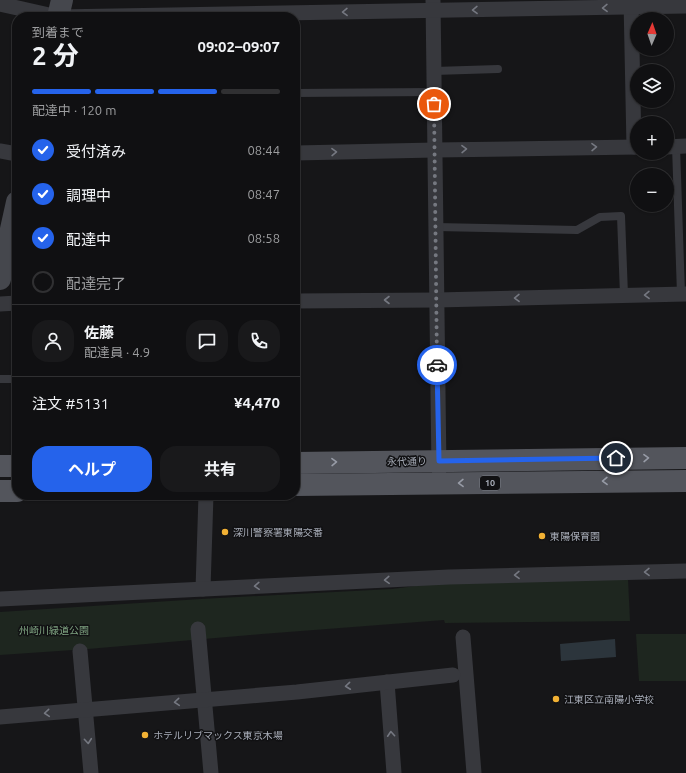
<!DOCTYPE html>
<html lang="ja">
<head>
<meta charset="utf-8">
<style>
	body { margin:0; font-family:Ubuntu,"Noto Sans JP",sans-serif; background:#19191b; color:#f1f3f6; height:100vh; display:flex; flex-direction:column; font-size:15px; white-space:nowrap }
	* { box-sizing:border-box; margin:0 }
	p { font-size:13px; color:#9c9d9f }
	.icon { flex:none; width:22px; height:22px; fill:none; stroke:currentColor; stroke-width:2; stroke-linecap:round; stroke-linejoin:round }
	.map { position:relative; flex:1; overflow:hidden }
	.side { position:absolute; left:12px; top:12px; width:288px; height:488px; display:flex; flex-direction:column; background:#101012; border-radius:16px; box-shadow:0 1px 3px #0004,0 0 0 1px #303032 }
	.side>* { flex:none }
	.needle { width:26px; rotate:2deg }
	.controls { position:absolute; left:630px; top:12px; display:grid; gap:8px }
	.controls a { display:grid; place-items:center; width:44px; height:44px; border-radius:50%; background:#101012; box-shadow:0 1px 3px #0004,0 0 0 1px #303032; font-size:20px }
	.pin { position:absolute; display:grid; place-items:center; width:34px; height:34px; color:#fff; margin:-17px; border:2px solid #fff; border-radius:50%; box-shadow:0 1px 4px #0007 }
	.courier { position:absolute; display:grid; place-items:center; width:40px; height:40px; margin:-20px; border:3px solid #2563eb; border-radius:50%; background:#fff; color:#222; box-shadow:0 1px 5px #0007 }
	.head em { font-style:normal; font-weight:700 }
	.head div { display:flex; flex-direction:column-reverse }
	.head { display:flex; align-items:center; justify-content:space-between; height:68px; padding:0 20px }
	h1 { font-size:26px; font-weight:700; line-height:30px }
	.bar { display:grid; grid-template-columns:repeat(4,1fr); gap:6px 4px; align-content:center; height:48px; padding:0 20px }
	.bar i { height:5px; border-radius:3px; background:#303032 }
	.bar .selected { background:#2563eb }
	.bar p { grid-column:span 4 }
	.line { display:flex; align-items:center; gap:10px; padding:0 20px; border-top:1px solid #303032 }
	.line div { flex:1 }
	.round { display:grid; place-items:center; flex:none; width:42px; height:42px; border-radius:16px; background:#19191b }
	ol { padding:0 20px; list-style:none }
	li { display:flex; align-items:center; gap:12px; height:44px }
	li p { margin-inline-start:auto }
	li .icon { padding:4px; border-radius:50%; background:#2563eb; color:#fff; stroke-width:4 }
	li:last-child { color:#9c9d9f }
	li i { width:22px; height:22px; border:2px solid #303032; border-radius:50% }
	.action { display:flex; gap:8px; margin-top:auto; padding:8px 20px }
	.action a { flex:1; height:46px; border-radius:16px; background:#2563eb; color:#fff; font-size:16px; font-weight:700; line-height:46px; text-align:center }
	.action a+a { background:#19191b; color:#f1f3f6 }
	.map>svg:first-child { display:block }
	.green { fill:#1e261f }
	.water { fill:#2c353c }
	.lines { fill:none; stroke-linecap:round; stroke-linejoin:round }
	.lane { stroke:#37383d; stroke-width:8 }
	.street { stroke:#37383d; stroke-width:15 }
	.secondary { stroke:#45474d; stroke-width:22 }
	.primary { stroke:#53555c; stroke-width:22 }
	.oneway { stroke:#757881 }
	.oneway2 { stroke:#979ba6 }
	.done { stroke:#757880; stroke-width:4; stroke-dasharray:0 7.2 }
	.route { stroke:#2563eb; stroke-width:5 }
	.poi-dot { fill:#f2b134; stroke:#111113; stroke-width:1.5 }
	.labels { text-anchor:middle; stroke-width:3; stroke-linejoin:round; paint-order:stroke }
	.shield { fill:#111113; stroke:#7b7e86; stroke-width:1 }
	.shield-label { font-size:9px; font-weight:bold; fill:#a8adb8 }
	.street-label { font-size:10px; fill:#a8adb8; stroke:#111113 }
	.poi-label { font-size:10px; fill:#a8adb8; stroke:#111113; text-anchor:start }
	.park-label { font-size:10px; fill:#7fa381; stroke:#111113 }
</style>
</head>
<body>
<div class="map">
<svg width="686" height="773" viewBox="0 0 686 773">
	<rect width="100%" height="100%" fill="#161618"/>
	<g class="green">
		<path d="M628,579L630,621L445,623L444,620L262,634L88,649L0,655V612L201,599L392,589L447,582Z"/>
		<path d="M636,634H686V681H639Z"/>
	</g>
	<path class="water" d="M615,639L616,657L561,661L560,644Z"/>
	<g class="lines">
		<g class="lane">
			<path d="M434,71L498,69"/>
			<path d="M295,93L434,92"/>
			<path d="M676,146L681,294"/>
			<path d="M436,227L577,230L600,217L621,216L624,295"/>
			<path d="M0,379H17"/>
		</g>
		<g class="street">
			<path d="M433,0L439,470"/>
			<path d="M631,0L634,147"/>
			<path d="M0,4L58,17L686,6"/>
			<path d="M667,147L686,146"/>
			<path d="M0,151L17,154"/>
			<path d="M295,153L435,150L637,147"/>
			<path d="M295,301L437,300L686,294"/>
			<path d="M0,304L17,303"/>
			<path d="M203,589L206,495"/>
			<path d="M0,599L449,577L686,571"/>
			<path d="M198,629L211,773"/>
			<path d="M463,637L474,773"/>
			<path d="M80,651L91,773"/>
			<path d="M387,682L394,773"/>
			<path d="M0,717L297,692L453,675"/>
		</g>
		<g class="secondary">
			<path d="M58,17L62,0"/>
			<path d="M0,279L17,202"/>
		</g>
		<g class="primary">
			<path d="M295,463L686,458"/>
			<path d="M0,466H17"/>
			<path d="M295,485L686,481"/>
			<path d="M0,491H17"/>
		</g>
	</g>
	<defs><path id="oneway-chevron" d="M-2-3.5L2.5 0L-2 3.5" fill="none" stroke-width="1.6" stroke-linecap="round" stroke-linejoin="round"/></defs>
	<g class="oneway">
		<use href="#oneway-chevron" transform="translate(605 8) rotate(179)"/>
		<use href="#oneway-chevron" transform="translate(475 10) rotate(179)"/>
		<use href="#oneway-chevron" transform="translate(345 12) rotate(179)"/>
		<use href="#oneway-chevron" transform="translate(594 147) rotate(-1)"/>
		<use href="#oneway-chevron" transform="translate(464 149) rotate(-1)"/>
		<use href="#oneway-chevron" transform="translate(334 152) rotate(-1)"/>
		<use href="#oneway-chevron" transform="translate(647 295) rotate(179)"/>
		<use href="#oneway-chevron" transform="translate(517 298) rotate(179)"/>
		<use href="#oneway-chevron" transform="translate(387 300) rotate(180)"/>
		<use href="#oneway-chevron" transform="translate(647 572) rotate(179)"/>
		<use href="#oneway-chevron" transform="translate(517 575) rotate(179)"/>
		<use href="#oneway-chevron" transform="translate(387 580) rotate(177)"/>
		<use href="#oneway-chevron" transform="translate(257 586) rotate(177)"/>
		<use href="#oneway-chevron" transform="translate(348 686) rotate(174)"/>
		<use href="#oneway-chevron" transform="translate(177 702) rotate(175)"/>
		<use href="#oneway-chevron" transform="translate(47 713) rotate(175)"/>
		<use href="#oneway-chevron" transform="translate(391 734) rotate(-94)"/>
		<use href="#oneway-chevron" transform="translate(88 741) rotate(85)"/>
	</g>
	<g class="oneway2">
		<use href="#oneway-chevron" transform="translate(646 458) rotate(-1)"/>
		<use href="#oneway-chevron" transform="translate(334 462) rotate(-1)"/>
		<use href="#oneway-chevron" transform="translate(605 481) rotate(179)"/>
		<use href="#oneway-chevron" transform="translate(461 483) rotate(179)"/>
	</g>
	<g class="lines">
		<path class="done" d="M434,104L437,365"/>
		<path class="route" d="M437,365L439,461L616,458"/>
	</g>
	<g class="poi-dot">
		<circle cx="225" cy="532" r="4"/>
		<circle cx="542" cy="536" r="4"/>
		<circle cx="556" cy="699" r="4"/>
		<circle cx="145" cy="735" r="4"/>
	</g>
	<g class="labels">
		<rect class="shield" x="480" y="476" width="20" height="14" rx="3"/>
		<g class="shield-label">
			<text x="490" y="486">10</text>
		</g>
		<g class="street-label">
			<text transform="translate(407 461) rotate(-1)" y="4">永代通り</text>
		</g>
		<g class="poi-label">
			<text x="233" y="536">深川警察署東陽交番</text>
			<text x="550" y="540">東陽保育園</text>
			<text x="564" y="703">江東区立南陽小学校</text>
			<text x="153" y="739">ホテルリブマックス東京木場</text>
		</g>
		<g class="park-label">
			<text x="54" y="634">州崎川緑道公園</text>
		</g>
	</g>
</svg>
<div class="controls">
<a><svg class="needle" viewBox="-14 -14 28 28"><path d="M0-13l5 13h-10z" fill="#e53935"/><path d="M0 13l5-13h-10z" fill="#9c9d9f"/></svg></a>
<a><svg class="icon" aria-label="layers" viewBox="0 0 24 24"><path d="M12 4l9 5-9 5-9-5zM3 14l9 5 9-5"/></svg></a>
<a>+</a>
<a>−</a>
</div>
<div class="pin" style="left:434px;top:104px;background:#ea580c"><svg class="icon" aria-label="bag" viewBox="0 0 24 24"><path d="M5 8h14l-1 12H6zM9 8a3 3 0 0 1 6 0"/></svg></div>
<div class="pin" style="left:616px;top:458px;background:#1f2937"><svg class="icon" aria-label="home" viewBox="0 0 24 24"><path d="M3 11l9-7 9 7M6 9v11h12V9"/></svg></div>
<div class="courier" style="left:437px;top:365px"><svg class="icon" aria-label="car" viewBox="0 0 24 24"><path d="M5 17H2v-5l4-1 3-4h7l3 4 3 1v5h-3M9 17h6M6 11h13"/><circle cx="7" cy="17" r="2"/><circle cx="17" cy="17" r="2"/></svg></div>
<section class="side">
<div class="head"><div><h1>2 分</h1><p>到着まで</p></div><em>09:02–09:07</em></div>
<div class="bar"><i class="selected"></i><i class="selected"></i><i class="selected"></i><i></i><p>配達中 · 120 m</p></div>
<ol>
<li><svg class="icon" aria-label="check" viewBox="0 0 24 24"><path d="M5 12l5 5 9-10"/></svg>受付済み<p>08:44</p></li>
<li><svg class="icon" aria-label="check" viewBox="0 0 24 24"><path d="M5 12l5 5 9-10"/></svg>調理中<p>08:47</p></li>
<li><svg class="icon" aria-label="check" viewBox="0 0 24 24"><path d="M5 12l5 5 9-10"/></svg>配達中<p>08:58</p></li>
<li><i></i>配達完了</li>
</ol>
<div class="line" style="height:72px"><a class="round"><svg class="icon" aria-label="person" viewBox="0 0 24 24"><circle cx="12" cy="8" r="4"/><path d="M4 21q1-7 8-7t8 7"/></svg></a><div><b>佐藤</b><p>配達員 · 4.9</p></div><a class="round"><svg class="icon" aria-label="chat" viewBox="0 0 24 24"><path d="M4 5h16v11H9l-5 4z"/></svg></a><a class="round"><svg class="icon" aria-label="phone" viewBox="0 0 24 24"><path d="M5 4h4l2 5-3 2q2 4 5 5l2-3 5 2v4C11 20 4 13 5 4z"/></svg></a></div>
<div class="line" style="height:52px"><div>注文 #5131</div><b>¥4,470</b></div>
<div class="action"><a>ヘルプ</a><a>共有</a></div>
</section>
</div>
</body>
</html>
